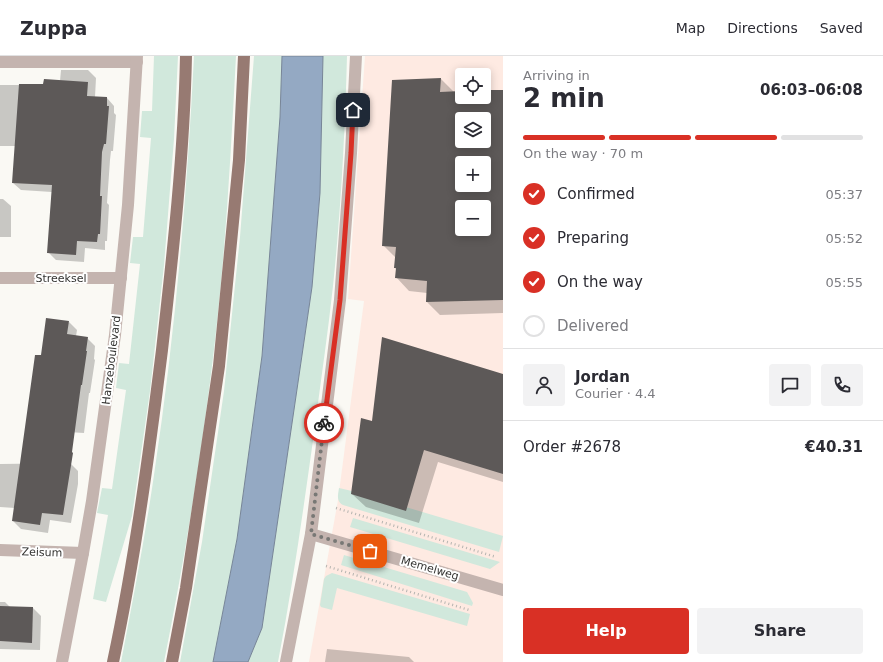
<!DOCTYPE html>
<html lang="en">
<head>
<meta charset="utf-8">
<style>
	body { margin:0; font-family:"DejaVu Sans",sans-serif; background:#f2f2f3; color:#2b2b33; height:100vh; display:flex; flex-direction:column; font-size:15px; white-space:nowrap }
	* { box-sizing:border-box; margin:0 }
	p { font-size:13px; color:#7c7c81 }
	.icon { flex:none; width:22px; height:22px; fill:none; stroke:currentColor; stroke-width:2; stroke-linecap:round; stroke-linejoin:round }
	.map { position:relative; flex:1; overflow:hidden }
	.drawer { display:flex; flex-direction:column; background:#fff; width:380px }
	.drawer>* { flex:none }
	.fabs { position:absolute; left:455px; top:12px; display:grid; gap:8px }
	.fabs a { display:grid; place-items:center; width:36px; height:36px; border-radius:4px; background:#fff; box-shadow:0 2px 10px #0003; font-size:20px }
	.pin { position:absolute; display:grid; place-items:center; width:34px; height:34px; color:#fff; margin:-17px; border-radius:8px; box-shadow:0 2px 6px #0006 }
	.courier { position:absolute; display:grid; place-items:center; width:40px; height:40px; margin:-20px; border:3px solid #d93025; border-radius:50%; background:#fff; color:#222; box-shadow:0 1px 5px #0007 }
	.overview em { font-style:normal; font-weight:700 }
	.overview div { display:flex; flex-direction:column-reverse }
	.overview { display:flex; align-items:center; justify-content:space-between; height:68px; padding:0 20px }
	h1 { font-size:26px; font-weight:700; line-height:30px }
	.bar { display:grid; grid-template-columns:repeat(4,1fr); gap:6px 4px; align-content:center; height:48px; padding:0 20px }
	.bar i { height:5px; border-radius:3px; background:#e1e1e2 }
	.bar .active { background:#d93025 }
	.bar p { grid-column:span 4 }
	.line { display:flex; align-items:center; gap:10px; padding:0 20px; border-top:1px solid #e1e1e2 }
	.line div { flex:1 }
	.round { display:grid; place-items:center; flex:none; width:42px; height:42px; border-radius:4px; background:#f2f2f3 }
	ol { padding:0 20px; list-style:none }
	li { display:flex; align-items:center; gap:12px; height:44px }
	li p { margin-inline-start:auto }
	li .icon { padding:4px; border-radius:50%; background:#d93025; color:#fff; stroke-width:4 }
	li:last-child { color:#7c7c81 }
	li i { width:22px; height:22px; border:2px solid #e1e1e2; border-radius:50% }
	.primary-button { display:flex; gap:8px; margin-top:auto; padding:8px 20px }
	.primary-button a { flex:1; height:46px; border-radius:4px; background:#d93025; color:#fff; font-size:16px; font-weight:700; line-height:46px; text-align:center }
	.primary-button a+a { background:#f2f2f3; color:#2b2b33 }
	header { display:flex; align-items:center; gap:24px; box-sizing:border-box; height:56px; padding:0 20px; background:#fff; border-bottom:1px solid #e1e1e2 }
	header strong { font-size:19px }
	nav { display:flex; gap:22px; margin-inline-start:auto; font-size:14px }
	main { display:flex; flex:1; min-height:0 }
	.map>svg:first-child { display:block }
	.industrial { fill:#feeae2; fill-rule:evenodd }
	.green { fill:#d1e8dc }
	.water { fill:#94a9c3; stroke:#778597 }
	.shadow { fill:#0003; fill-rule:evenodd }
	.building { fill:#5d5958; fill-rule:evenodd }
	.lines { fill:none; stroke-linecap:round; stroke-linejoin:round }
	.path { stroke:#b5b4b0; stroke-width:2.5; stroke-dasharray:1 3; stroke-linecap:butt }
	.minor { stroke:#c4b4af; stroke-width:12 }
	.major { stroke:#977a72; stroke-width:12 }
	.done { stroke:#787875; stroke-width:4; stroke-dasharray:0 7.2 }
	.route { stroke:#d93025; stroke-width:5 }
	.labels { text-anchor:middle; stroke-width:4; stroke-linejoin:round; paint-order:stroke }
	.street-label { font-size:11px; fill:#323230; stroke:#fff }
</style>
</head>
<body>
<header>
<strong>Zuppa</strong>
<nav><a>Map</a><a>Directions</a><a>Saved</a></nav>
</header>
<main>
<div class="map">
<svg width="503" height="606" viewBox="0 0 503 606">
	<rect width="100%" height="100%" fill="#faf9f4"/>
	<path class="industrial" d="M365,0H503V606H309L338,444L364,245L348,243ZM462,19H484V41H462ZM462,63H484V85H462ZM462,107H484V129H462ZM462,151H484V173H462Z"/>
	<g class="green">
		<path d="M154,0H178L174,83L164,209L150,335L132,460L106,546L93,543L108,459L97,457L102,432L112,433L126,334L116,332L119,307L129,308L140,208L130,207L133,181H143L151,82L140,81L142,55H152Z"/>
		<path d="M194,0H236C232,76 228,151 221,227C209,354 189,481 164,606H121C133,544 145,481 154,419C175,280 187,140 194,0Z"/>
		<path d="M254,0H282L280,61L262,300L237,483L213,606H180L202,486L224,335L240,181Z"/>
		<path d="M323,0H347C345,77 341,153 333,230C328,276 321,323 315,370C304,449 293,528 278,606H248L262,572L312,231L320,137Z"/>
		<path d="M339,432L352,435L503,480L499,496L343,449C336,445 338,439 339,432Z"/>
		<path d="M353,462L500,506L490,513L350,471Z"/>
		<path d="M344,499L467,536L473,547L472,550L341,509Z"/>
		<path d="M332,517L470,558L467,570L337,532L332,554L321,551L320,549L324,523L326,520Z"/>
	</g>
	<path class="water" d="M282,0H323L320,137L312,231L262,572L248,606H213L237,483L262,300L280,61Z"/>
	<g class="shadow">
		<path d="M61,14H88L96,22L95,41L107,42L114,50V57L116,59L113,95H111L110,104L107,147L109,149L107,185H105V194L85,192L84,206L56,204L48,196L52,136L21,134L13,127L16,90H0V29H44L60,25Z"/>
		<path d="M441,23L454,36H462V41H484V35H503V257L440,259L427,246V237L409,235L396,221L397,214L395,212L396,202L383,189L393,25ZM462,63H484V85H462ZM462,107H484V129H462ZM462,151H484V173H462Z"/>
		<path d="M0,143H3L11,150V181H0Z"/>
		<path d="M69,266L77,274L76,280L87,282L95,290L94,303L95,304L90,337H89L84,377L35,374L42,300Z"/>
		<path d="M503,319V426L438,406L419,467L366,451L352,438L372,367Z"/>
		<path d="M70,407L78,415V428L71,467L50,464L48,477L21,473L13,465L15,452L0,451V408Z"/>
		<path d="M0,546H5L10,551L33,552L41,560L40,594L0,593Z"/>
		<path d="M327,593L409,601L414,606H325Z"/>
	</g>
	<g class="building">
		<path d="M441,22L440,36L462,35V41H484V34H503V244L426,246L427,225L395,222L396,212H394L396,191L382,190L392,24ZM462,63H484V85H462ZM462,107H484V129H462ZM462,151H484V173H462Z"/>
		<path d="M44,23L88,26L87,40L107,41V50H109L106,88H104L102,96L100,140H102L100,178H98L97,186L77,185L76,199L47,197L52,129L12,127L19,28H43Z"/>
		<path d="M46,262L69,265L67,278L88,281L86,295H87L82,329H81L72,396L73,397L63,459L42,457L40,469L12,465L35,299H41Z"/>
		<path d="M382,281L503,318V418L424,394L406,455L351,438L361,362L372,365Z"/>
		<path d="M0,550L33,551L32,587L0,585Z"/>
	</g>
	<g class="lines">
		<g class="path">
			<path d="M336,452L496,501"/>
			<path d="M326,510L469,554"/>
		</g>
		<g class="minor">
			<path d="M0,6H137"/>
			<path d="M0,222H121"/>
			<path d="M311,478L503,534"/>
			<path d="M0,494L83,497"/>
			<path d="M62,606L83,497L92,445L115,279L128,149L137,0"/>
			<path d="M286,606L311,478L340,244L351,97L356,0"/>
		</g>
		<g class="major">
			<path d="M113,606C135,503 149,398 162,294C173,196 184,98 186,0"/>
			<path d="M172,606L186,532L219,310L239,104L244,0"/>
		</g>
	</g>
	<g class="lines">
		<path class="done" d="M324,367L311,478L370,495"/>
		<path class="route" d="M324,367L340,244L351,97L353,54"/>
	</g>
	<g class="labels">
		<g class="street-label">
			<text x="61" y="226">Streeksel</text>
			<text transform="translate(111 304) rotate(-83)" y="4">Hanzeboulevard</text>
			<text transform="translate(42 496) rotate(2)" y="4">Zeisum</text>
			<text transform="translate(430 512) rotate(16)" y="4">Memelweg</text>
		</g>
	</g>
</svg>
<div class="fabs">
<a><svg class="icon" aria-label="locate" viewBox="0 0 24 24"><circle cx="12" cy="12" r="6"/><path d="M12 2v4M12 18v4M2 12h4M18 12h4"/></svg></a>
<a><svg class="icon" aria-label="layers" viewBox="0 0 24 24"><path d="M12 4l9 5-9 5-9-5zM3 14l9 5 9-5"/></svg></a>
<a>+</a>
<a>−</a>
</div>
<div class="pin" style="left:370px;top:495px;background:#ea580c"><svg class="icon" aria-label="bag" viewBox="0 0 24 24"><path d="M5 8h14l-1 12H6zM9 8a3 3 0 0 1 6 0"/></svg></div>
<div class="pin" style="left:353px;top:54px;background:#1f2937"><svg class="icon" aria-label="home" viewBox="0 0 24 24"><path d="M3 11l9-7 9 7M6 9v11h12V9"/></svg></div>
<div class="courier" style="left:324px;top:367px"><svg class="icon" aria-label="bike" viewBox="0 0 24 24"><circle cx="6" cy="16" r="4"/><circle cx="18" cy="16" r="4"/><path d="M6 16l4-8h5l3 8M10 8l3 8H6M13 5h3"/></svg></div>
</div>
<section class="drawer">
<div class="overview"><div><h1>2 min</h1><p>Arriving in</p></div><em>06:03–06:08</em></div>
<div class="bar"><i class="active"></i><i class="active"></i><i class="active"></i><i></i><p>On the way · 70 m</p></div>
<ol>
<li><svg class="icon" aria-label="check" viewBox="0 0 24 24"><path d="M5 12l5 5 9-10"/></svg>Confirmed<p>05:37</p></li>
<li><svg class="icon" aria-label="check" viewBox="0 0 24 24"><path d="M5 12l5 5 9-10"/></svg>Preparing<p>05:52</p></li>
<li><svg class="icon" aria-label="check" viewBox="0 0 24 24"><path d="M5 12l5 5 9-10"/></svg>On the way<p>05:55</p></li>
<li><i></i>Delivered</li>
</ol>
<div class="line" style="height:72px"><a class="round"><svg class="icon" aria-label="person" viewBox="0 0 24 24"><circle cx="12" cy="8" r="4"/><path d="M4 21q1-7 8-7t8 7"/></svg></a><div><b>Jordan</b><p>Courier · 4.4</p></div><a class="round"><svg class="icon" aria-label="chat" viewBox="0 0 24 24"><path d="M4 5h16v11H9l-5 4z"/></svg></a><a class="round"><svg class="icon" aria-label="phone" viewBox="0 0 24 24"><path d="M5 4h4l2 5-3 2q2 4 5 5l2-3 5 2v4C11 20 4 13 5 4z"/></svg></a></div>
<div class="line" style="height:52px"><div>Order #2678</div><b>€40.31</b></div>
<div class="primary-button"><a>Help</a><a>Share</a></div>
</section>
</main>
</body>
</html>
